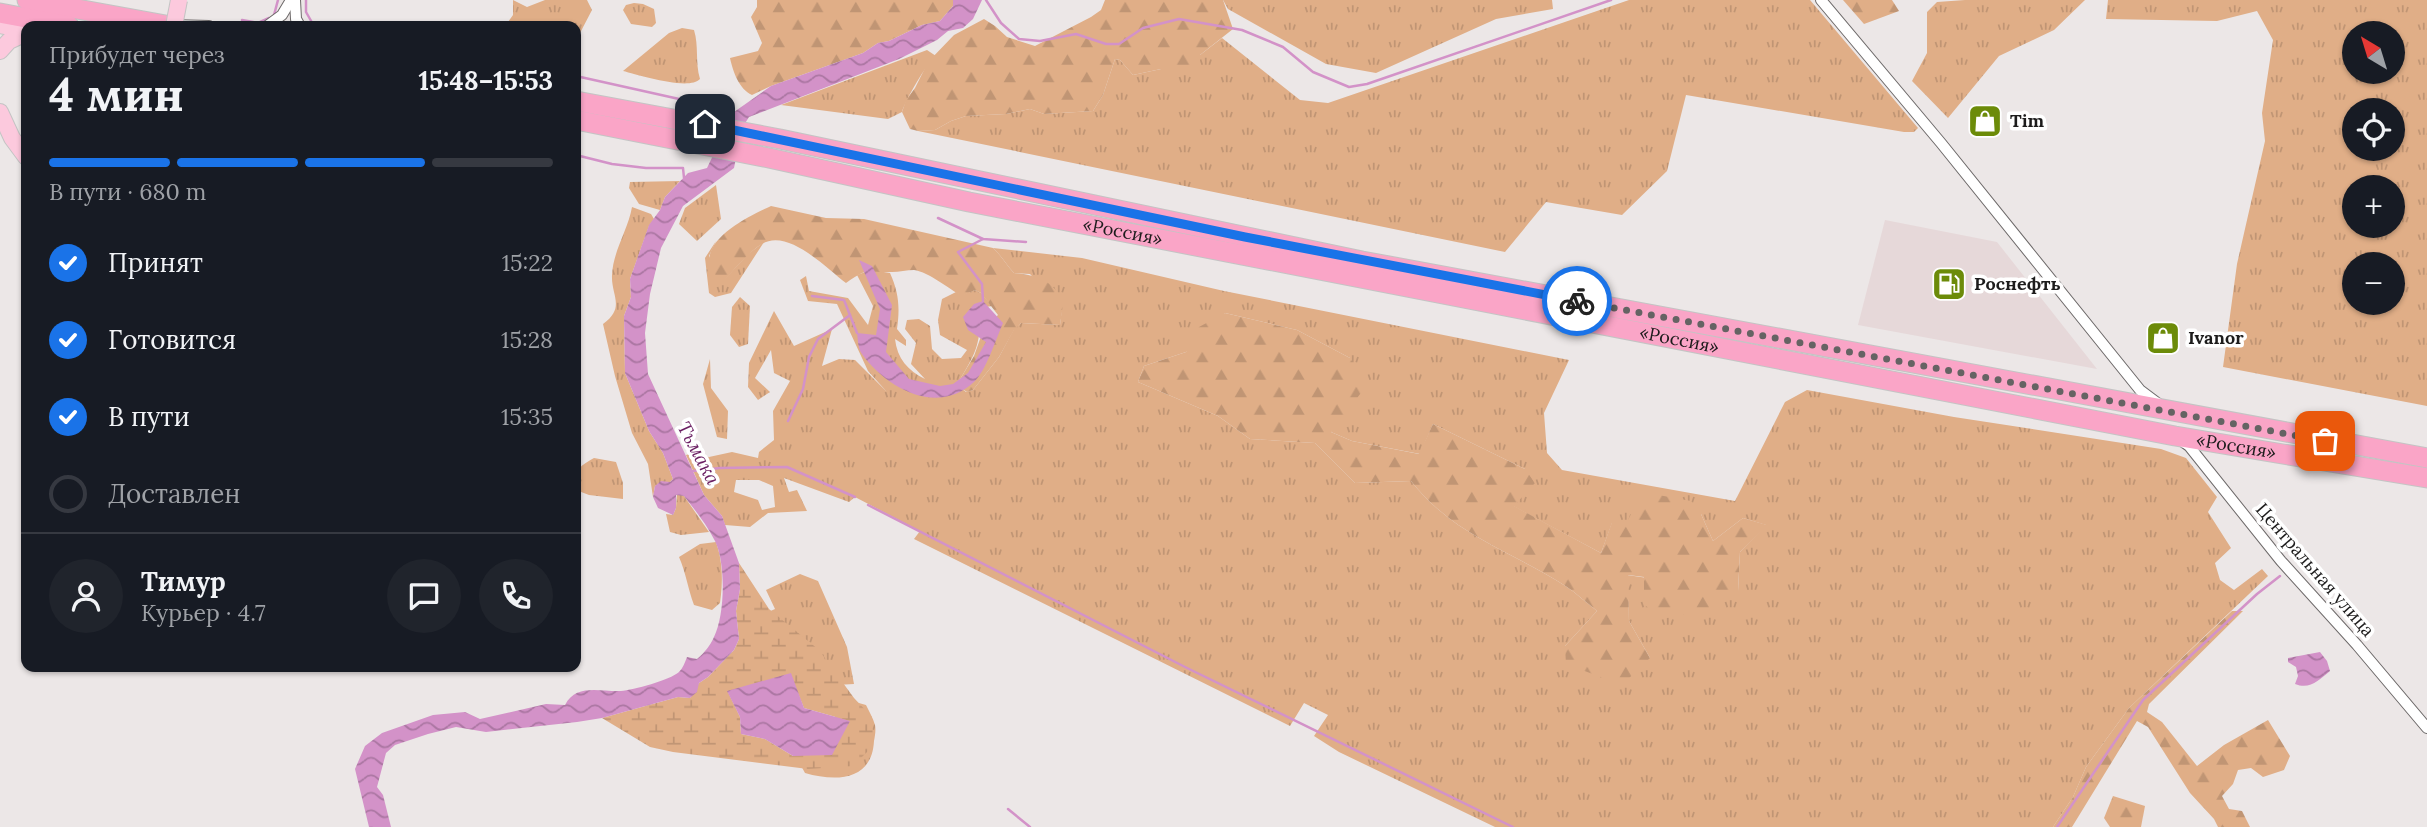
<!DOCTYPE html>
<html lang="ru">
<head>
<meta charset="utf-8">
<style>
	body { margin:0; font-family:Lora,serif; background:#20242c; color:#f1f3f6; height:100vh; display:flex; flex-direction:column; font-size:26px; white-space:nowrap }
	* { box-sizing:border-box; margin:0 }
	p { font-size:23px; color:#9ea1a6 }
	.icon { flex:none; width:38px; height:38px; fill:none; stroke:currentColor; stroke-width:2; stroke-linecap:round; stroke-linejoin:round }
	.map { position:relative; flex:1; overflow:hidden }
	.drawer { position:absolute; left:21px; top:21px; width:560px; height:651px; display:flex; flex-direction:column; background:#171b24; border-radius:14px; box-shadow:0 2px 5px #0004 }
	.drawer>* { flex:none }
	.needle { width:46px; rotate:322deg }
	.fabs { position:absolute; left:2342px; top:21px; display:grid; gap:14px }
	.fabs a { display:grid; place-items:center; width:63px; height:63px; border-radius:50%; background:#171b24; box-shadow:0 2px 5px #0004; font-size:35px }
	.pin { position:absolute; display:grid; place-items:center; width:60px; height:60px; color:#fff; margin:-30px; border-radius:14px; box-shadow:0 4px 10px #0006 }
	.courier { position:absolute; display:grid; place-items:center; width:70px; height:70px; margin:-35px; border:5px solid #1a73e8; border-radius:50%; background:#fff; color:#222; box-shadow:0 2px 9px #0007 }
	.summary em { font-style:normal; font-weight:700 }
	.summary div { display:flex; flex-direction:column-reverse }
	.summary { display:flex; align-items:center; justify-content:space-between; height:119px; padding:0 28px }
	h1 { font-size:46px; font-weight:700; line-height:52px }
	.bar { display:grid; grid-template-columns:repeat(4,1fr); gap:10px 7px; align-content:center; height:84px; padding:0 28px }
	.bar i { height:9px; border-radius:5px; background:#363941 }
	.bar .current { background:#1a73e8 }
	.bar p { grid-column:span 4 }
	.line { display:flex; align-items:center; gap:18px; padding:0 28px; border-top:2px solid #363941 }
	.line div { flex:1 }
	.round { display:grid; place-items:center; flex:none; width:74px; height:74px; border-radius:37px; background:#20242c }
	ol { padding:0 28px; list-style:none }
	li { display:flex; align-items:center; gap:21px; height:77px }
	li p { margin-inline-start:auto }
	li .icon { padding:7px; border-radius:50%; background:#1a73e8; color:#fff; stroke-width:4 }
	li:last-child { color:#9ea1a6 }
	li i { width:38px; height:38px; border:4px solid #363941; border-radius:50% }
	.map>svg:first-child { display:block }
	.built { fill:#e6d8d9 }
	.grass { fill:url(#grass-tufts); fill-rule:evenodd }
	.forest { fill:url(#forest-firs) }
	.wetland { fill:url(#wetland-marsh); fill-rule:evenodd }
	.water { fill:url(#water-waves) }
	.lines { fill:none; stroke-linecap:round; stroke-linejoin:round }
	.stream { stroke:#d392c8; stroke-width:2.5 }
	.street-casing { stroke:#6d6969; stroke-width:12 }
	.primary-casing { stroke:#c4c4c4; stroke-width:18 }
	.highway-casing { stroke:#c4c4c4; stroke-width:21 }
	.street { stroke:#fff; stroke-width:10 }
	.primary { stroke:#fcc9dd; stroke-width:16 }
	.highway { stroke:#faa5c7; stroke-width:19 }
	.primary-bridge-casing { stroke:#c4c4c4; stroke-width:18; stroke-linecap:butt }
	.primary-bridge { stroke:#fcc9dd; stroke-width:16 }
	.done { stroke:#656363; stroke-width:7; stroke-dasharray:0 12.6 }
	.route { stroke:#1a73e8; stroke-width:9 }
	.labels { text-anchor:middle; stroke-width:7; stroke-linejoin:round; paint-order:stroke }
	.poi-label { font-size:18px; font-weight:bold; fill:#1d1c1c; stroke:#fff; text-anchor:start }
	.street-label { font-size:18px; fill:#1d1c1c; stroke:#fff }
	.water-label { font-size:19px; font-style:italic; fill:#6a1e62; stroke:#fff }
</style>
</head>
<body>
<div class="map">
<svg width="2427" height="827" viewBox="0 0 2427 827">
	<defs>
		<pattern id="grass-tufts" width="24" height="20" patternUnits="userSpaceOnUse" patternTransform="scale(1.75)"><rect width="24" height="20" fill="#e0ae87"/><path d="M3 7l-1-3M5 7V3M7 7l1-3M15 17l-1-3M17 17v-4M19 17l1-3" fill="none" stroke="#c09574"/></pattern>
		<pattern id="forest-firs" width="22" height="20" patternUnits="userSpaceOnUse" patternTransform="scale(1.75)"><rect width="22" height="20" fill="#e0ae87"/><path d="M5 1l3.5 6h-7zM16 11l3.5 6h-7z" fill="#c09574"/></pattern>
		<pattern id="wetland-marsh" width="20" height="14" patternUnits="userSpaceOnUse" patternTransform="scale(1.75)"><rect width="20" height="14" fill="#e0ae87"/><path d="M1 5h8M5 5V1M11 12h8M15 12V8" fill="none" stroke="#c09574"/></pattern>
		<pattern id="water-waves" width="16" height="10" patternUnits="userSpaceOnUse" patternTransform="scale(1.75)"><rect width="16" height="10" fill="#d392c8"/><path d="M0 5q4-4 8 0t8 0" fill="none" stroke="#ab76a2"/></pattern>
	</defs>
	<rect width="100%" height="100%" fill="#ece7e7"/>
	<path class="built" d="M1885,220L1997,242L2097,369L1858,325Z"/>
	<g class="grass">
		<path d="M513,0L527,7L545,0H587L592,10L580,33L576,56V26H490L492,23L508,22L513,15Z"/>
		<path d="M1223,0H1552L1553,9L1496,19L1376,73L1326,64L1228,9Z"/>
		<path d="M1629,0H1810L1918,128L1914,132H1904L1686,95L1667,171L1622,215L1546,202L1505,252L918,131L935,130L951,121L966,116L1006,114L1030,109L1044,114L1093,111L1103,95L1115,59L1120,60L1133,75L1161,69L1199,68L1200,55L1222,38L1300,100L1328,103Z"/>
		<path d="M1965,0H2085L2054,30L1999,56L1948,118L1912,81L1927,53V12L1937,2Z"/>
		<path d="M2108,0H2427V406L2223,367L2237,264L2265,141L2262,113L2273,40L2257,11L2217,21L2106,19ZM2354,33H2392V72H2354ZM2354,110H2392V149H2354ZM2392,187V226H2354V187ZM2354,264H2392V303H2354Z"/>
		<path d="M634,3L643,4L654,9L656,23L652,27L631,24L623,10L626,5Z"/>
		<path d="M682,28L694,30C699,46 695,62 700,79C689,91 639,75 623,71L669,33Z"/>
		<path d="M927,50L936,56C926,64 906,99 902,112L888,119L781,105Z"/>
		<path d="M680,181L665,197L660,210L639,204L629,188L630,182Z"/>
		<path d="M716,185L721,219L697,241L679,224L685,208Z"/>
		<path d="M632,207L651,214L654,219L649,226L630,279L631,297L624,316L625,373L649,431L663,453L673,479L670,482L655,486L653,497L648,464L632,433L615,376L603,324C626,307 611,296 612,275C613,251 628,230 632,207Z"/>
		<path d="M716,241L709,256L723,281L748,254L764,242L731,293L715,297L709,293L705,258Z"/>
		<path d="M993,248L1082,258L1224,291L1569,360L1544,413L1547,453L1562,470L1735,501L1785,402L1807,390L1954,417L2161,449L2186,458L2217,497L2208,512L2231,548L2215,563L2220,580L2234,590L2262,569L2268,576L2129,708L2086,767L2073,797L2053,827H1495L1339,752L1314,736L1328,715L1304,703L1290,726L914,539L920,531L855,497L849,502L784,478L789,492L797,490L807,511L768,513L750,527L725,525L722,516L704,495L686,455L694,453L709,457L732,452L758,458L759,452L774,440L773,411L790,381L774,373L771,350L755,378L770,392L758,400L748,387L749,363L774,311L794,346L832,329L822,366L839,359L855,360L887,392L868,371L837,304L808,301L800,280L806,276L809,291L848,298L868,325L873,306L857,275L871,270L890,273C899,293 900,308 897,329L906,340V346L895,339C897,358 908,371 925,379L911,364L916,343L905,329L907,320L919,319L930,326L932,349L942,359L961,358L967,350L940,335L938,320L942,299L956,292L962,295L975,290L981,293L992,306L980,308C981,342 977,352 959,381L961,388L966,392L973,390L999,357L1014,329L1021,323L1060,325L1062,308L1030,274L1014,273C1006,265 1002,256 993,248ZM1225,313L1297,330L1350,358L1331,432L1352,441L1420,454L1433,424L1525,469L1513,506L1601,553L1612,523L1701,514L1713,541L1743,518L1766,525L1740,552L1738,591L1627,575L1629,621L1650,658L1565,646L1597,611C1587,603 1577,594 1567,587C1512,551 1454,536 1411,481L1355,483L1315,443L1250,439L1218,416L1138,382L1144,366L1186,352ZM736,480H759L773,486L775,507L762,510L758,500L734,492Z"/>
		<path d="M740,297L750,306L748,344L739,347L730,335L732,307Z"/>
		<path d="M710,359L711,388L728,411L727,439L717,437L703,384Z"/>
		<path d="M594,458L616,462L623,483V499L589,495L576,490C576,470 576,468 594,458Z"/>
		<path d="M677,494L684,496L709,532L681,535L670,532L666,514L673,515L676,508Z"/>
		<path d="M716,542C723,562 723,582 720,603L712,610L694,605C688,589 686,573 679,557L700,544Z"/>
		<path d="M800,574L818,581L847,647L854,684L836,685L766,613L775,609L766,590Z"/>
		<path d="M848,700L866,705C869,711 873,718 875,725C876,730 875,736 874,741C872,781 836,782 805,773L799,762Z"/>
	</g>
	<g class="forest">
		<path d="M757,0H953V6L940,21L922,25L889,41L878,43L863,53L771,86L752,95C739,89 733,72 730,58L758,51L762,43L751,17L757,7Z"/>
		<path d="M1105,0H1223L1233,29L1200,55V69H1161L1133,75L1120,60L1115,59L1103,95L1093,111L1044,114L1030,109L1006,114L966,116L951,121L935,130L918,131L910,129L902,112L906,100L915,88L928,62L954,35L984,19L995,26L1007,37L1035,46L1091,17L1101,10Z"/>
		<path d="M1843,0H1892L1899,11L1864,24Z"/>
		<path d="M771,206L826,218L864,219L993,248C1002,256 1006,265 1014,273C1030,274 1051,279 1060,296C1065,304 1061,316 1060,325L1021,323L1014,330L999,357L973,390L967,392L961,388L959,381L974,356L984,328L998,315L981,293L975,290L962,296C949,289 929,272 914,270C907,270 899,272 892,272C866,273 869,266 846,283C826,268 788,228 762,244C747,253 735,269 723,282C717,278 715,275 712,269C697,241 751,215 771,206Z"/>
		<path d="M1225,313L1297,330L1350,358L1367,385L1331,432L1352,441L1419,454L1433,424L1525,469L1535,483L1514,506L1601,553L1612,522L1628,520L1642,492L1691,501L1701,514L1713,541L1743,518L1767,525L1740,552L1738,591L1713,608L1666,618L1644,605V577L1628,575L1629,621L1650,658L1622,685L1566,664L1565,646L1597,611C1587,603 1577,594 1567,587C1512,551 1454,536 1411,481L1355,483L1315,443L1250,439L1218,416L1138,382L1144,366L1186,352L1199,327Z"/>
		<path d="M2232,611H2243L2149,704L2147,712L2162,722L2197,766L2224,745L2268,720L2290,756L2284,770L2263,777L2251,768L2238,770L2233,784L2222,796L2229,809L2242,811L2250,827H2218L2214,819L2190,793L2148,727L2137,721L2072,827H2053L2073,797L2086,767L2129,708Z"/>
		<path d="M2113,796L2145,806L2141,827H2110L2104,818Z"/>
	</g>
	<path class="wetland" d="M739,563L769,609L819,650L854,698L872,717L873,746L853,766L808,769L673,752L650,747L602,718L678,697L690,698L699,683L708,677L734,650L739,639L736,611L740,589ZM790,674L804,708L850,721L793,756L765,739L741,734L740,717L728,692Z"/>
	<g class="water">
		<path d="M953,0H982L973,19L963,28L948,31L937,40L899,59L749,117L742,128L734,168L683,206L661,248L650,294L645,333L648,374L704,495L722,516L739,563L740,589L736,611L739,639L734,650L708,677L699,683L697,692L690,698L678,697L602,718L577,722L486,732L456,727L428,734L395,745L386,753L377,787L383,795L391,827H369L355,769L365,746L382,733L433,715L465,712L480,719L546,704L565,705C576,683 601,692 621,691C633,690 670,680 679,672C683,668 685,662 687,657L697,659C705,652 710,646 714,637C725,615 726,563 715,541C707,525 695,510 684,496L676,495V508L673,515L658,508L653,497L655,486L661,481L670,482L673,479L663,453L649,431L625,373L624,316L631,297L630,279L649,225L660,210L665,197L688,173L707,168L734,112L771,86L863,53L878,43L889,41L922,25L940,21L953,6Z"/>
		<path d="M859,260L872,266L892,305L886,352L909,379L940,386L953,384L968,373L986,342L968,330L963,317L974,304L983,301L1003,323C996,339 986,371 974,382C938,416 887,389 862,354C858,349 858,340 857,333L876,335L880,309Z"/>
		<path d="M2320,652L2327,661L2330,671C2319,680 2310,690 2295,684L2298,676L2296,667L2288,662V658Z"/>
		<path d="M791,673L804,708L850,721L832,755L793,756L765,739L741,734L740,717L727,691Z"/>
	</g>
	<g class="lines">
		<g class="stream">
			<path d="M306,0V12L314,26"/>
			<path d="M986,0L1001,23L1019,39L1040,41L1076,34L1106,44H1119L1143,28L1179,19L1242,30L1283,47L1313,72L1349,87L1367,84L1611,0"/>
			<path d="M274,15L278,0"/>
			<path d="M242,20L258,23L269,18"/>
			<path d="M326,26H331"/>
			<path d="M576,76L715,107L720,111L735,115"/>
			<path d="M576,155L612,164L646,168H683L684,178"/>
			<path d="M938,218L983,239L1026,242"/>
			<path d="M812,296L844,300L857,333"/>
			<path d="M983,301L982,284L958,252L983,239"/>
			<path d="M788,421L803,389L809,357L818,339L850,315"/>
			<path d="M693,471L720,468L787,467L855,497"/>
			<path d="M868,505L1187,668L1513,827"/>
			<path d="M1008,809L1030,827"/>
			<path d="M2057,827L2143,700L2257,594L2280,576"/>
		</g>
		<g class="street-casing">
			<g id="street">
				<path d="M295,0L296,19L300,26"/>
				<path d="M1821,0L1941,143L2140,390L2160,405"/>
				<path d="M170,25L209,26"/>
				<path d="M267,26L282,15L291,0"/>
				<path d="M2182,441L2189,446L2281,561L2357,645L2427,728"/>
			</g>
		</g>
		<g class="primary-casing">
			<g id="primary">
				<path d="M0,25L26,30"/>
				<path d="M0,51L9,41L26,33"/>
				<path d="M0,112L12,138L26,157"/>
			</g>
		</g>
		<g class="highway-casing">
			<g id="highway">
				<path d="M27,0L171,26"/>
				<path d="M0,13L69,26"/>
				<path d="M576,101L780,139L1362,261L2427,458"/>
				<path id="s1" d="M576,120L769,158L969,202L2175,436L2427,478"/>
			</g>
		</g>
		<use href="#street" class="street"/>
		<use href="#primary" class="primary"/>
		<use href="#highway" class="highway"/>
		<g class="primary-bridge-casing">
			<path id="primary-bridge" d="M174,26L179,0"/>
		</g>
		<use href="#primary-bridge" class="primary-bridge"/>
	</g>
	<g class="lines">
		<path class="done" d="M1577,301L2325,441"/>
		<path class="route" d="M705,124L1245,237L1577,301"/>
	</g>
	<defs>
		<g id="shop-square" transform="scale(1.75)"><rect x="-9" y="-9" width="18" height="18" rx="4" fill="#6c8b09" stroke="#fff"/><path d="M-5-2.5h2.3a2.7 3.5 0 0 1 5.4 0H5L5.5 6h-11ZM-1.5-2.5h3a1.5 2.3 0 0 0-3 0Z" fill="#fff"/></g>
		<g id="fuel-square" transform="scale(1.75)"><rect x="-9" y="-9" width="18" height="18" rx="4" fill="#6c8b09" stroke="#fff"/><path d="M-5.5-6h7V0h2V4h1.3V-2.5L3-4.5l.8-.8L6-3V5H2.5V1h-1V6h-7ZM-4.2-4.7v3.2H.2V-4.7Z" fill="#fff"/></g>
	</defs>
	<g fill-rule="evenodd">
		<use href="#shop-square" x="1985" y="121"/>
		<use href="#fuel-square" x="1949" y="284"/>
		<use href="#shop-square" x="2163" y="338"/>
	</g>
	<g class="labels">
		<g class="poi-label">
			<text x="2010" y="127">Tim</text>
			<text x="1974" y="290">Роснефть</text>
			<text x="2188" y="344">Ivanor</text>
		</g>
		<g class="street-label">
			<text dy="6" stroke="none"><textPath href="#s1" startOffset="558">«Россия»</textPath></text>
			<text dy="6" stroke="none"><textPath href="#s1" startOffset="1125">«Россия»</textPath></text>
			<text dy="6" stroke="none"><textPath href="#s1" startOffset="1692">«Россия»</textPath></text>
			<text transform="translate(2315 570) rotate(49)" y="6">Центральная улица</text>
		</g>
		<g class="water-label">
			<text transform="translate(699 453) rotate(62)" y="7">Тьмака</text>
		</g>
	</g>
</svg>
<div class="fabs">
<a><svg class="needle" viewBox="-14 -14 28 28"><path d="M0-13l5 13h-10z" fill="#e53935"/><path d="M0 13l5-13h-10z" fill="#9ea1a6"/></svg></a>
<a><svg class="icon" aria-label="locate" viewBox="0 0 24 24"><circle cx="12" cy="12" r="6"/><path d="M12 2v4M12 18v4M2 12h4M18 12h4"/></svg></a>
<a>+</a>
<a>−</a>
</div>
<div class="pin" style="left:2325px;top:441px;background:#ea580c"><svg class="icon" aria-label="bag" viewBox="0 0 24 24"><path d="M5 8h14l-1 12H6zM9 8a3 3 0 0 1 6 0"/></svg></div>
<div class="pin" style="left:705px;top:124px;background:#1f2937"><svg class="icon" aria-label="home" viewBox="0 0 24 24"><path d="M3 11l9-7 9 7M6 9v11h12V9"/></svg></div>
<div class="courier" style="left:1577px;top:301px"><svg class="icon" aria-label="bike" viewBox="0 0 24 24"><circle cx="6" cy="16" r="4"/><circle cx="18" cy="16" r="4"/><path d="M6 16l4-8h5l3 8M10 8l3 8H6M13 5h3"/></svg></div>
<section class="drawer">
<div class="summary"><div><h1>4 мин</h1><p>Прибудет через</p></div><em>15:48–15:53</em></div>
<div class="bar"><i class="current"></i><i class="current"></i><i class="current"></i><i></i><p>В пути · 680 m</p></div>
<ol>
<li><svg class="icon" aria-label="check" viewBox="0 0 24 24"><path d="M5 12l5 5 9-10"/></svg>Принят<p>15:22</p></li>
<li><svg class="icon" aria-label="check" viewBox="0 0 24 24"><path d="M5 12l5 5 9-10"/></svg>Готовится<p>15:28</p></li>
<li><svg class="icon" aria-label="check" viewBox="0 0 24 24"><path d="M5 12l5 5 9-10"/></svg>В пути<p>15:35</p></li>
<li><i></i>Доставлен</li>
</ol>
<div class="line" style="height:126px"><a class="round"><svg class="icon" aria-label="person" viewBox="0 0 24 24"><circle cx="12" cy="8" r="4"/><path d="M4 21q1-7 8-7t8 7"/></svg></a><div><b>Тимур</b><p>Курьер · 4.7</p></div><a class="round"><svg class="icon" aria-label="chat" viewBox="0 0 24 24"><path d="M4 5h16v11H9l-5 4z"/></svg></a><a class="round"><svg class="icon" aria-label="phone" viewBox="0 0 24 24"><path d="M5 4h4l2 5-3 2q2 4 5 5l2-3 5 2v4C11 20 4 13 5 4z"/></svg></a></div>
</section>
</div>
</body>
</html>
